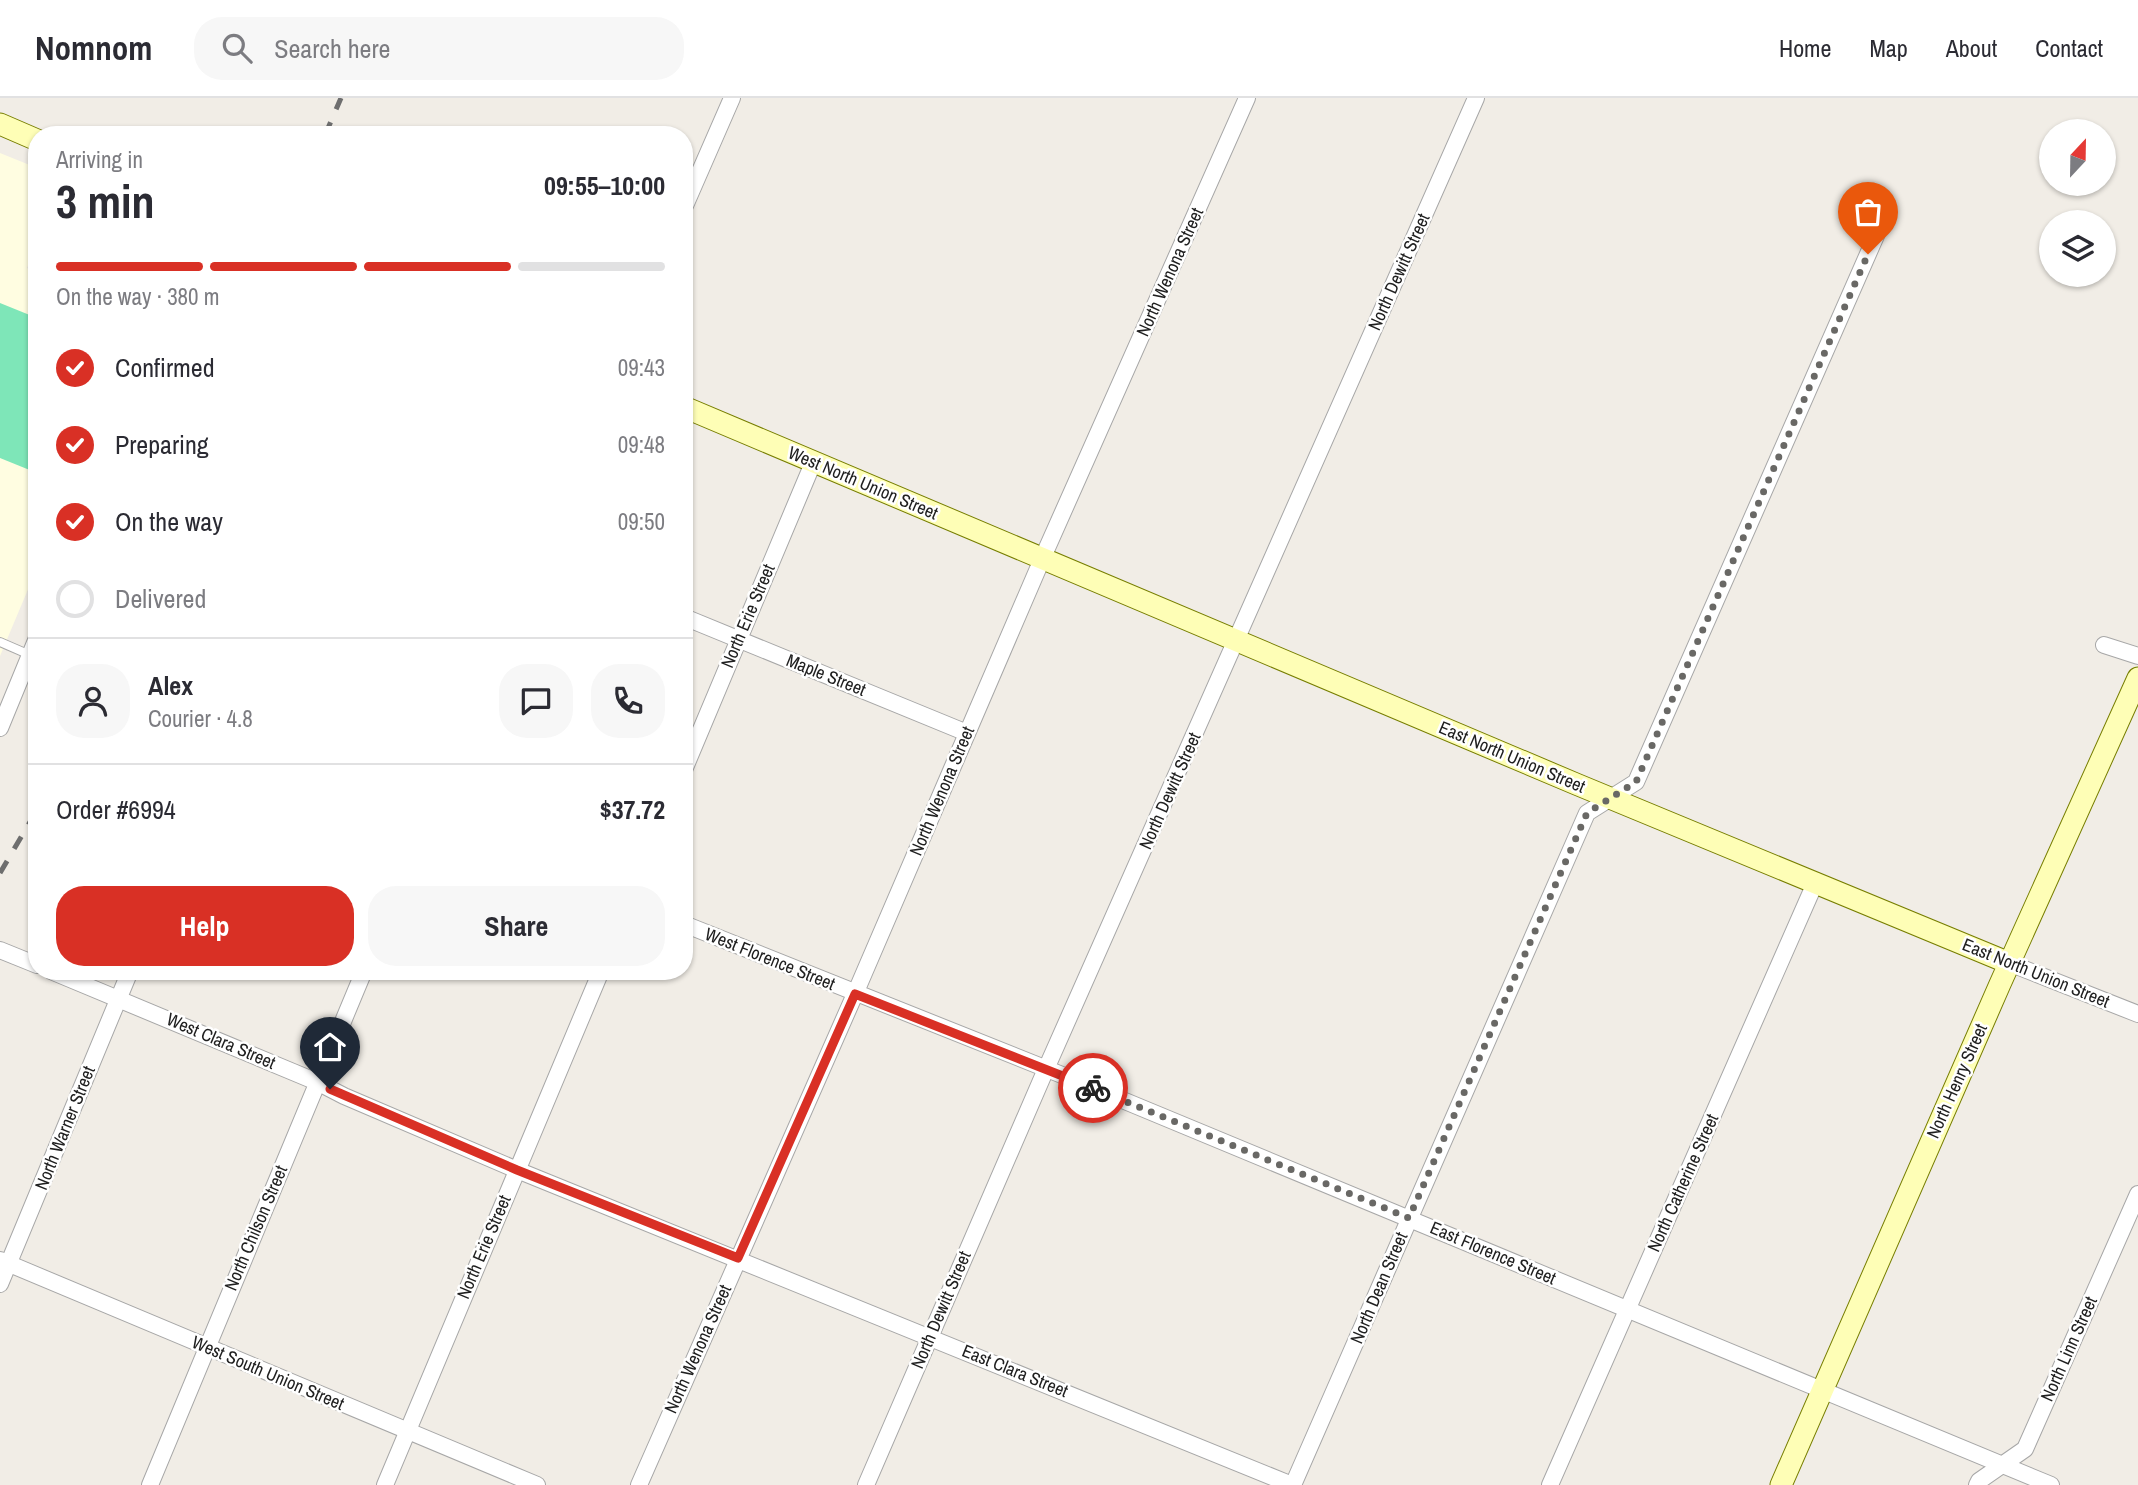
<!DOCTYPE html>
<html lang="en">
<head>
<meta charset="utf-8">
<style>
	body { margin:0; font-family:"Archivo Narrow",sans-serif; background:#f7f7f7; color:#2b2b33; height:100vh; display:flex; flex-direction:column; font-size:26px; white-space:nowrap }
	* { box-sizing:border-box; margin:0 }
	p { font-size:23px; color:#7c7c81 }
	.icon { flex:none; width:38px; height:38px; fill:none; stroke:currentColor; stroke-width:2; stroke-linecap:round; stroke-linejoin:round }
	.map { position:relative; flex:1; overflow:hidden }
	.panel { position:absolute; left:28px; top:28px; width:665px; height:854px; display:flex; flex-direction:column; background:#fff; border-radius:28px; box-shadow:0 2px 5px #0004 }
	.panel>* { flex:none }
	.needle { width:46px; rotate:22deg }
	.controls { position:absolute; left:2039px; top:21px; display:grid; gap:14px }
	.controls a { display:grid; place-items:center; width:77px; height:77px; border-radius:50%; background:#fff; box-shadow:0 2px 5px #0004; font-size:35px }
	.pin { position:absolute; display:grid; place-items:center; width:60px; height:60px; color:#fff; margin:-72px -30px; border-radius:50% 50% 50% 0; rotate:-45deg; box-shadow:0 0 7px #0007 }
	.pin .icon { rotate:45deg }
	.courier { position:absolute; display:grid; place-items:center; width:70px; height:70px; margin:-35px; border:5px solid #d93025; border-radius:50%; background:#fff; color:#222; box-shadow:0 2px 9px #0007 }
	.head em { font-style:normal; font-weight:700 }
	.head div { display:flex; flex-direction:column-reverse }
	.head { display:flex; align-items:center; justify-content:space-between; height:119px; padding:0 28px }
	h1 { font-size:46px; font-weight:700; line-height:52px }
	.bar { display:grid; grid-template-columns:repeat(4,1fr); gap:10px 7px; align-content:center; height:84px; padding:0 28px }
	.bar i { height:9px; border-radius:5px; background:#e1e1e2 }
	.bar .on { background:#d93025 }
	.bar p { grid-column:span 4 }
	.line { display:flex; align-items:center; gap:18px; padding:0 28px; border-top:2px solid #e1e1e2 }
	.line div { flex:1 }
	.round { display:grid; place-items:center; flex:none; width:74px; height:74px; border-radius:28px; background:#f7f7f7 }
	ol { padding:0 28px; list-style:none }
	li { display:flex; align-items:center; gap:21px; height:77px }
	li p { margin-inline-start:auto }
	li .icon { padding:7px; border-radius:50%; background:#d93025; color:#fff; stroke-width:4 }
	li:last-child { color:#7c7c81 }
	li i { width:38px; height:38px; border:4px solid #e1e1e2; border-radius:50% }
	.primary-button { display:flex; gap:14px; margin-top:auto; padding:14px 28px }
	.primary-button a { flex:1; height:80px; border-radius:28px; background:#d93025; color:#fff; font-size:28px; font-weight:700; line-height:80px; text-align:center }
	.primary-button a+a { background:#f7f7f7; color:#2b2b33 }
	header { display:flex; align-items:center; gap:42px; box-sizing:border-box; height:98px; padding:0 35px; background:#fff; border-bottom:2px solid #e1e1e2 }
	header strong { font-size:33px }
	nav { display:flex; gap:38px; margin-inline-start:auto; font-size:24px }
	.search { width:490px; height:63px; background:#f7f7f7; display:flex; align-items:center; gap:18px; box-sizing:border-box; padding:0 24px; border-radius:28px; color:#7c7c81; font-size:26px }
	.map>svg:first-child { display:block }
	.education { fill:#fffde1 }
	.pitch { fill:#7ee6b8 }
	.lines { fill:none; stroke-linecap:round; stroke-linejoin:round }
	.lane-casing { stroke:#a7a7a7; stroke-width:10 }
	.street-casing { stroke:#a7a7a7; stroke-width:18 }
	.secondary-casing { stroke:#777e00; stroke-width:23 }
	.lane { stroke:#fff; stroke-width:8 }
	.street { stroke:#fff; stroke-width:16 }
	.secondary { stroke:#fefeb6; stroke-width:21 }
	.rail { stroke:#6e6e6e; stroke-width:5; stroke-dasharray:14 14; stroke-linecap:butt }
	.done { stroke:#696865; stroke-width:7; stroke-dasharray:0 12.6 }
	.route { stroke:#d93025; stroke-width:9 }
	.labels { text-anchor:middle; stroke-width:5; stroke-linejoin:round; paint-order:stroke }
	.street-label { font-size:18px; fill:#202020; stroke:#fff }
</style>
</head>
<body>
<header>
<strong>Nomnom</strong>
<div class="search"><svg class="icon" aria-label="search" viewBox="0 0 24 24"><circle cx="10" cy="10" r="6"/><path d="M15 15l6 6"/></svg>Search here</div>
<nav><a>Home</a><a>Map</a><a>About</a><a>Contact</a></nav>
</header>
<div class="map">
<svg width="2138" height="1387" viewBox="0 0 2138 1387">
	<rect width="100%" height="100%" fill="#f1ede6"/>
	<path class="education" d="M0,55L37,70V148L27,170L37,175V470L0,558Z"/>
	<path class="pitch" d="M0,205L37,220V375L0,360Z"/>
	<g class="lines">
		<g class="lane-casing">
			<path id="lane" d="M0,544L30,557"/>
		</g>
		<g class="street-casing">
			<g id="street">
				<path d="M684,110L732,0"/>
				<path d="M684,519L967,635"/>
				<path d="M2104,547L2138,558"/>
				<path d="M0,630L37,540"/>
				<path d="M684,672L813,365"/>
				<path d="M684,826L1067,979L2051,1387"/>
				<path d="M0,852L37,867"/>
				<path d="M2009,865L2138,916"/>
				<path d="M51,873L317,984L344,998L517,1072L1292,1387"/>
				<path d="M0,1162L537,1387"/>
				<path d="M0,1186L130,873"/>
				<path d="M150,1387L364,873"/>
				<path d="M385,1387L601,873"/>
				<path d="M639,1387L855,896L1043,459L1247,0"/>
				<path d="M866,1387L1046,971L1476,0"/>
				<path d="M1293,1387L1587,715L1636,684L1879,131"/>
				<path d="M1550,1387L1816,783"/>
				<path d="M1977,1387L1979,1383L2025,1351L2138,1096"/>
			</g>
		</g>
		<g class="secondary-casing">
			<g id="secondary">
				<path d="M0,26L37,42"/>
				<path d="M684,309L1576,686L2009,865"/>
				<path d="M1781,1387L2000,886L2138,580"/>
			</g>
		</g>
		<use href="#lane" class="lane"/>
		<use href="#street" class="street"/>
		<use href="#secondary" class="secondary"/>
		<g class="rail">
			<path d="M325,37L341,0"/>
			<path d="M0,775L37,712"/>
		</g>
	</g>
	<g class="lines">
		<path class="done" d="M1093,990L1409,1120L1587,715L1636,684L1868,156"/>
		<path class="route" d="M330,991L517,1072L738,1160L855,896L1093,990"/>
	</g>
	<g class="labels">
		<g class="street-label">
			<text transform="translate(1170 174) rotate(-66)" y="6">North Wenona Street</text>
			<text transform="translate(1399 174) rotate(-66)" y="6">North Dewitt Street</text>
			<text transform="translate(863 385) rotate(23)" y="6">West North Union Street</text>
			<text transform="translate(748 518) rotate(-67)" y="6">North Erie Street</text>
			<text transform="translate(826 577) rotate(22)" y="6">Maple Street</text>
			<text transform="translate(1512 659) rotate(23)" y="6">East North Union Street</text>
			<text transform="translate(942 693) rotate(-67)" y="6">North Wenona Street</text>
			<text transform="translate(1170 693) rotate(-66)" y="6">North Dewitt Street</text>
			<text transform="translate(770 861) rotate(22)" y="6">West Florence Street</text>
			<text transform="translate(2036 875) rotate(22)" y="6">East North Union Street</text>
			<text transform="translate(221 943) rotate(23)" y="6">West Clara Street</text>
			<text transform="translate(1957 983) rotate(-66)" y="6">North Henry Street</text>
			<text transform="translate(65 1030) rotate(-68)" y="6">North Warner Street</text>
			<text transform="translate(1683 1085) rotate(-66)" y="6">North Catherine Street</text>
			<text transform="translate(256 1130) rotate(-67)" y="6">North Chilson Street</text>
			<text transform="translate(484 1149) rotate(-67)" y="6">North Erie Street</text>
			<text transform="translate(1493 1155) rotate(23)" y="6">East Florence Street</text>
			<text transform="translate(1379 1190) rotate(-67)" y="6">North Dean Street</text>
			<text transform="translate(941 1212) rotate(-67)" y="6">North Dewitt Street</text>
			<text transform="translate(698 1251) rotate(-66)" y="6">North Wenona Street</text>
			<text transform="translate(2069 1251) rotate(-66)" y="6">North Linn Street</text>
			<text transform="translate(1015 1273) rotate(22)" y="6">East Clara Street</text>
			<text transform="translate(268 1275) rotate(23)" y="6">West South Union Street</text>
		</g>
	</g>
</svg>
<div class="controls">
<a><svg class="needle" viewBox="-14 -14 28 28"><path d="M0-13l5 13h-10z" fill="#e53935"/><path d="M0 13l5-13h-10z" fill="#7c7c81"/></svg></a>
<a><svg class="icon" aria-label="layers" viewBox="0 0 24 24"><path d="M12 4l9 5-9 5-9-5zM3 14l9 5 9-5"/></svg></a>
</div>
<div class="pin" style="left:1868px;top:156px;background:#ea580c"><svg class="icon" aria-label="bag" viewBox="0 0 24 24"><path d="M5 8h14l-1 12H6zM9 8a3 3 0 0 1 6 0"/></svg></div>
<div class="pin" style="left:330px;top:991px;background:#1f2937"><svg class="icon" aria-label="home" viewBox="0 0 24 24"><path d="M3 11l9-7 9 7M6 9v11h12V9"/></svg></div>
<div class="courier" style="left:1093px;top:990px"><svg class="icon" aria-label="bike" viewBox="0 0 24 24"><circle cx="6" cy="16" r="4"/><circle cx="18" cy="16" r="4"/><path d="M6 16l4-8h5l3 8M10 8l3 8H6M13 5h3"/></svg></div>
<section class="panel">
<div class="head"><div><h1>3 min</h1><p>Arriving in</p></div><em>09:55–10:00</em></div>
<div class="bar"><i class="on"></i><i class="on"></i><i class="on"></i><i></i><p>On the way · 380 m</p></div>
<ol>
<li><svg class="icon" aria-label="check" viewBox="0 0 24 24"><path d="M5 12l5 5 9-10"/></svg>Confirmed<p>09:43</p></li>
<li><svg class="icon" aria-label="check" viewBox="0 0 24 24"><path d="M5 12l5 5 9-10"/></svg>Preparing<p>09:48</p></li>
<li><svg class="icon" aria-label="check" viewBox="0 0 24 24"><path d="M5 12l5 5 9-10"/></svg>On the way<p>09:50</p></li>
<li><i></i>Delivered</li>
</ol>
<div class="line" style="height:126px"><a class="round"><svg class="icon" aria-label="person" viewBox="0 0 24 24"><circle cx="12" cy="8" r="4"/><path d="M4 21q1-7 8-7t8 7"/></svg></a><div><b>Alex</b><p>Courier · 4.8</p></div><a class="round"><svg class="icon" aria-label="chat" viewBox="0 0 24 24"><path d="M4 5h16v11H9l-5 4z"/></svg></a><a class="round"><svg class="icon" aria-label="phone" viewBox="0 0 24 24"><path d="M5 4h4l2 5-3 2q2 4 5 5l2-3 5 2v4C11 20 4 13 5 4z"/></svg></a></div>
<div class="line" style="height:91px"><div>Order #6994</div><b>$37.72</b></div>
<div class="primary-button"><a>Help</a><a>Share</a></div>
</section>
</div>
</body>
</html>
